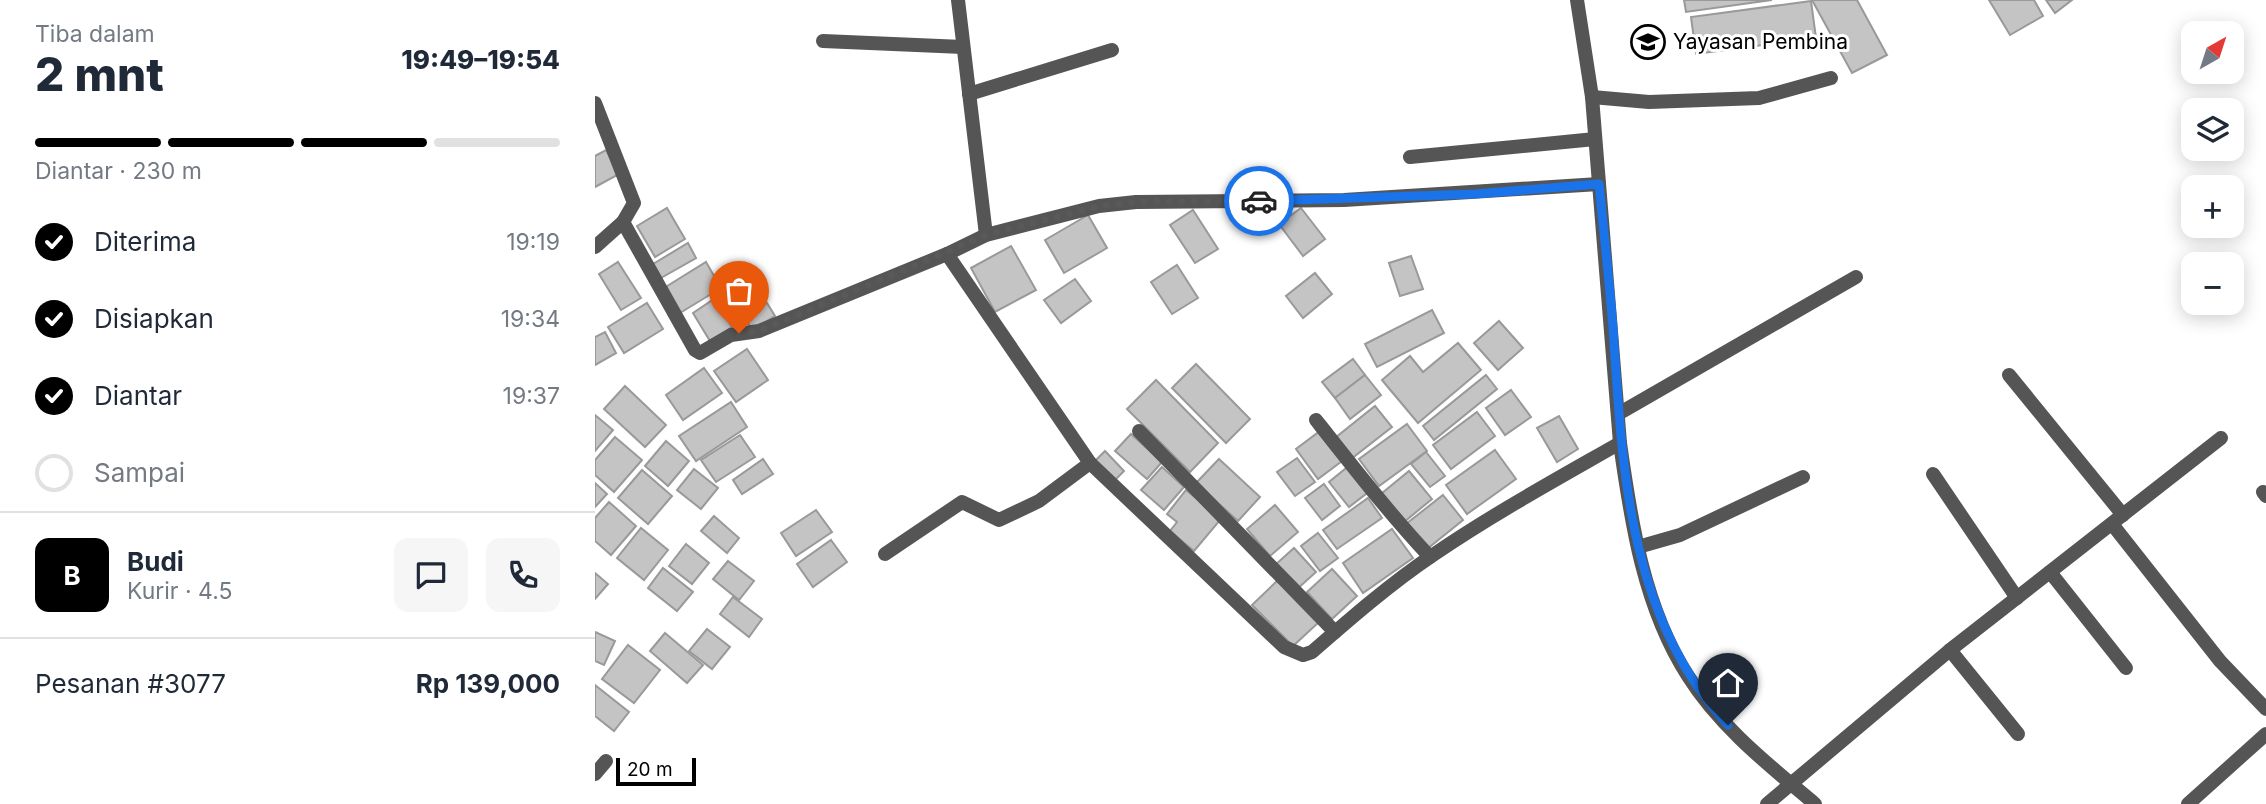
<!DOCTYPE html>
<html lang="id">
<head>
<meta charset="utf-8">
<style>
	body { margin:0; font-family:Inter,sans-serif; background:#f6f6f7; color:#1f2937; height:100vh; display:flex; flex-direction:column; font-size:26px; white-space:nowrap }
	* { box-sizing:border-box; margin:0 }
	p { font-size:23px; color:#747a83 }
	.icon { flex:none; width:38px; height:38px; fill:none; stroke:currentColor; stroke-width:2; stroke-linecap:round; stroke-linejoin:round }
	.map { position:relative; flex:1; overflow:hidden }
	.side { display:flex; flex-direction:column; background:#fff; width:595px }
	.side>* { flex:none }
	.needle { width:46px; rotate:39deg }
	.tools { position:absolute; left:1586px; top:21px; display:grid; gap:14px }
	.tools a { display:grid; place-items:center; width:63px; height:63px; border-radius:14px; background:#fff; box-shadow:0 4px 18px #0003; font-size:35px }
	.scale { position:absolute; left:21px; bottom:18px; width:80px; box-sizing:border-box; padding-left:7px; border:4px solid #000; border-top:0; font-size:19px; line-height:24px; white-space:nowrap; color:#000; -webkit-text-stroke:5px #fff; paint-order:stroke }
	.pin { position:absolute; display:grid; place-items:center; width:60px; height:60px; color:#fff; margin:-72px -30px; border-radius:50% 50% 50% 0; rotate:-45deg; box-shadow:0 0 7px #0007 }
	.pin .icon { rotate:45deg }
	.courier { position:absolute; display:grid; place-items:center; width:70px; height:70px; margin:-35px; border:5px solid #1a73e8; border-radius:50%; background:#fff; color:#222; box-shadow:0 2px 9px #0007 }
	.summary em { font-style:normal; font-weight:800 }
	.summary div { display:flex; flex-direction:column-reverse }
	.summary { display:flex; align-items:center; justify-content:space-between; height:119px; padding:0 35px }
	h1 { font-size:46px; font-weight:800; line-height:52px }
	.bar { display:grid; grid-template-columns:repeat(4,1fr); gap:10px 7px; align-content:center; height:84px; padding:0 35px }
	.bar i { height:9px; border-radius:5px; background:#e0e1e3 }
	.bar .current { background:#000 }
	.bar p { grid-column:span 4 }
	.line { display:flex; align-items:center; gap:18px; padding:0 35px; border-top:2px solid #e0e1e3 }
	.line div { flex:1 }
	.round { display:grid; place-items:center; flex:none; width:74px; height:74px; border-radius:14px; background:#f6f6f7 }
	ol { padding:0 35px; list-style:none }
	li { display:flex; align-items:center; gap:21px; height:77px }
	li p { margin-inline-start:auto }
	li .icon { padding:7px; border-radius:50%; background:#000; color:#fff; stroke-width:4 }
	li:last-child { color:#747a83 }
	li i { width:38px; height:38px; border:4px solid #e0e1e3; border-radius:50% }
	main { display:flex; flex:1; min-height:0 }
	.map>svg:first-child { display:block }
	.building { fill:#c4c4c4; stroke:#999; stroke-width:2 }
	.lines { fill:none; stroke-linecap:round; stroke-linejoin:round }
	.minor { stroke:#555; stroke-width:14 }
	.tertiary { stroke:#555; stroke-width:14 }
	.done { stroke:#595959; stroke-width:7; stroke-dasharray:0 12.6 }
	.route { stroke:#1a73e8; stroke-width:9 }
	.labels { text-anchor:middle; stroke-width:6; stroke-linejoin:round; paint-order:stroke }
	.poi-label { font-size:21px; fill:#000; stroke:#fff; text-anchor:start }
</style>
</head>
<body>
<main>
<section class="side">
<div class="summary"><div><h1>2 mnt</h1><p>Tiba dalam</p></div><em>19:49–19:54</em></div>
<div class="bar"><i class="current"></i><i class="current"></i><i class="current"></i><i></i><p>Diantar · 230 m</p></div>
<ol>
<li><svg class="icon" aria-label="check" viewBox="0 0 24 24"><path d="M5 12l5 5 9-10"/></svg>Diterima<p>19:19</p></li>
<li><svg class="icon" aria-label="check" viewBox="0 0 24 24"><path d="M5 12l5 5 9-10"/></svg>Disiapkan<p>19:34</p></li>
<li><svg class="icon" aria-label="check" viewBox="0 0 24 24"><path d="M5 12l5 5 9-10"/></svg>Diantar<p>19:37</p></li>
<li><i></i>Sampai</li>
</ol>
<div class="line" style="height:126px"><b class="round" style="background:#000;color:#fff">B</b><div><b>Budi</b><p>Kurir · 4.5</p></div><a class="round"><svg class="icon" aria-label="chat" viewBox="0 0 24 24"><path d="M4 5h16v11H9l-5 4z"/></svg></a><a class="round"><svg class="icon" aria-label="phone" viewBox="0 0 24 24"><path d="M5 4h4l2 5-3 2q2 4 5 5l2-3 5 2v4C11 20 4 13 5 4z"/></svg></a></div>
<div class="line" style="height:91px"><div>Pesanan #3077</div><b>Rp 139,000</b></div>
</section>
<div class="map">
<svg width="1671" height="804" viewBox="0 0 1671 804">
	<rect width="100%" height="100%" fill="#fff"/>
	<g class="building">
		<path d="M1089,0H1177L1091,12Z"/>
		<path d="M1217,0H1262L1292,55L1257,73Z"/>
		<path d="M1394,0H1439L1448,16L1415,35Z"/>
		<path d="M1451,0H1477L1460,13Z"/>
		<path d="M1216,1L1221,38L1101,54L1096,17Z"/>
		<path d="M11,150L24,174L0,187V156Z"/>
		<path d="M72,208L90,239L60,257L42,226Z"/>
		<path d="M706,208L730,239L708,256L684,224Z"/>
		<path d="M598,210L623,249L600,263L575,225Z"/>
		<path d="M493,215L512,248L469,273L450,240Z"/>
		<path d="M93,243L101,258L66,278L58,264Z"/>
		<path d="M416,246L441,290L400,312L376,268Z"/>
		<path d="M816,256L828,289L805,296L794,263Z"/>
		<path d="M23,262L46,298L26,310L4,274Z"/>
		<path d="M111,262L126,288L85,313L69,288Z"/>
		<path d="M582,265L603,298L577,314L556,282Z"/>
		<path d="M720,273L737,294L708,318L691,296Z"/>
		<path d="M480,279L496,301L466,323L449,300Z"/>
		<path d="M160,285L168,299L149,310L140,296Z"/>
		<path d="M119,299L137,327L115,341L98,313Z"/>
		<path d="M52,303L68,329L29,353L13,327Z"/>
		<path d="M172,303L180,316L157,330L149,316Z"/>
		<path d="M837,310L849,333L782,367L770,344Z"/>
		<path d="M904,321L928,348L903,370L879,343Z"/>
		<path d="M10,332L21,353L0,365V337Z"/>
		<path d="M863,343L886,370L823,423L787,380L815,356L828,372Z"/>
		<path d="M152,349L173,380L141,402L119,371Z"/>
		<path d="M758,359L770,375L740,398L727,382Z"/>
		<path d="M601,364L655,419L631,443L577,388Z"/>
		<path d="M109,368L127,393L88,420L71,395Z"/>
		<path d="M770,375L786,395L755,419L740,398Z"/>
		<path d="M891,375L902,389L839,440L828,426Z"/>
		<path d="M561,380L623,443L595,472L532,409Z"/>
		<path d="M30,386L71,425L50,447L9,409Z"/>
		<path d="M916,390L936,417L910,435L891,408Z"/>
		<path d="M136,402L152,427L101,461L84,436Z"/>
		<path d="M780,406L797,427L756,459L740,438Z"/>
		<path d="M882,412L900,436L856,469L838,445Z"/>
		<path d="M0,415L18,430L0,451Z"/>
		<path d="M964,416L983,449L962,462L942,428Z"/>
		<path d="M812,424L832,451L784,486L764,459Z"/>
		<path d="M725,431L747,461L723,479L701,449Z"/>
		<path d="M536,434L567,462L552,479L520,451Z"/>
		<path d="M145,435L160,457L121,482L106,460Z"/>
		<path d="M20,437L47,460L19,492L0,475V460Z"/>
		<path d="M71,441L94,461L73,486L50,466Z"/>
		<path d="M900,450L921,479L872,514L851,485Z"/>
		<path d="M510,451L529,471L517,483L497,464Z"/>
		<path d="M831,452L850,476L835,487L816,464Z"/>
		<path d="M702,458L720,482L700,496L682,472Z"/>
		<path d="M168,459L178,474L147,494L138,480Z"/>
		<path d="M624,459L665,497L643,521L601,483Z"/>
		<path d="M755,465L776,490L754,507L734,482Z"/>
		<path d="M567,467L589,487L569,510L546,490Z"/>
		<path d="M99,469L123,488L106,509L82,490Z"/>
		<path d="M47,470L77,496L53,524L23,498Z"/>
		<path d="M814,471L837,499L809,522L786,494Z"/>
		<path d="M0,483L12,494L0,507Z"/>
		<path d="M729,484L745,506L727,520L710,498Z"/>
		<path d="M591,490L626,519L599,551L575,531L582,522L572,514Z"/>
		<path d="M848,495L868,520L832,549L811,524Z"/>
		<path d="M773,498L787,518L742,549L728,530Z"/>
		<path d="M14,502L41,526L16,555L0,541V518Z"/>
		<path d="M680,505L703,532L675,556L652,529Z"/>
		<path d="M221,510L237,532L201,556L186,533Z"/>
		<path d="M119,516L144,538L132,553L106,531Z"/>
		<path d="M46,528L73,550L49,580L22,558Z"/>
		<path d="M797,529L818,558L768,593L748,563Z"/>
		<path d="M723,533L743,558L725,571L706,546Z"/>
		<path d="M236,540L252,562L218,587L202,564Z"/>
		<path d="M91,544L114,563L97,584L74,566Z"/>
		<path d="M699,548L721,572L701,590L679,566Z"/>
		<path d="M133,561L159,581L144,600L118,579Z"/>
		<path d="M68,568L98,592L82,611L53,588Z"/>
		<path d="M737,569L762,596L737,619L712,592Z"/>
		<path d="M0,573L13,584L0,599Z"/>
		<path d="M683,580L724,622L698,646L657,605Z"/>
		<path d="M138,597L167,619L154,637L125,614Z"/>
		<path d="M112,629L135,647L117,669L94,651Z"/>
		<path d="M0,632L20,641L9,665L0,661Z"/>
		<path d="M70,633L108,665L92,683L55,651Z"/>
		<path d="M33,645L65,670L39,703L7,679Z"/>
		<path d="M0,685L34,712L19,731L0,716Z"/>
	</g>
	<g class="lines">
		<g class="minor">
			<path d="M363,0L391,235"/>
			<path d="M228,41L368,47"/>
			<path d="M374,94L517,50"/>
			<path d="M997,97L1054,102L1164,98L1236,78"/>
			<path d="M0,103L39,203L28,222L0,247"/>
			<path d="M815,157L1000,139"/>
			<path d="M28,222L100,350L105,353L136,335L164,331L352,254L391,235L504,206L541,202L749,200L1004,184"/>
			<path d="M1414,375L1528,515"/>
			<path d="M1023,414L1261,277"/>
			<path d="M721,420C758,467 794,513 835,557"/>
			<path d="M544,431L740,632"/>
			<path d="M495,463L689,647L708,655L717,652C756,618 795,584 838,555C898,514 962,479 1025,443"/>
			<path d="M1338,474L1422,598"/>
			<path d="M1668,492L1671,496"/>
			<path d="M1517,524L1625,661L1671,709"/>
			<path d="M1043,547L1085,535L1208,477"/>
			<path d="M290,554L367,502L404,520L444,501L495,463L352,254"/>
			<path d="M1455,572L1531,668"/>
			<path d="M1355,650L1423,734"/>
			<path d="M0,774L11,761"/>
			<path d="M1172,804L1355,650L1626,438"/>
			<path d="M1593,804L1671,734"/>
		</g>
		<path class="tertiary" d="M982,0L997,97L1025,443C1036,522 1049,608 1093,676C1125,727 1175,766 1220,804"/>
	</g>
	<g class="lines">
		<path class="done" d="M144,333L164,331L391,235L504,206L541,202L664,201"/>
		<path class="route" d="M664,201L880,194L1004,184C1009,232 1014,279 1018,327C1027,466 1033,618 1133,725"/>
	</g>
	<defs>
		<g id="school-ring" transform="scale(1.75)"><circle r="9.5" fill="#fff" stroke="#000" stroke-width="1.5"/><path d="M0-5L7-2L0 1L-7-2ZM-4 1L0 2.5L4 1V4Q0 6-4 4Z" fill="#000"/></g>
	</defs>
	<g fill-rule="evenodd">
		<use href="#school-ring" x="1053" y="42"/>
	</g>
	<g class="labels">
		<g class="poi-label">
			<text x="1078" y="49">Yayasan Pembina</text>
		</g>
	</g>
</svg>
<div class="tools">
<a><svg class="needle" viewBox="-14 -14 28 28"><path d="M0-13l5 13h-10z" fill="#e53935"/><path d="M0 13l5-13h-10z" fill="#747a83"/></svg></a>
<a><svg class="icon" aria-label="layers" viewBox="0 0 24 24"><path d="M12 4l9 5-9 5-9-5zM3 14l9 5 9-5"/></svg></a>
<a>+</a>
<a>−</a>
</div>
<div class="scale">20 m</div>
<div class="pin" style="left:144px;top:333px;background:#ea580c"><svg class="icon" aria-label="bag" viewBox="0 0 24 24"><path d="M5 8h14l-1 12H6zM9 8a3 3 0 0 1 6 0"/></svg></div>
<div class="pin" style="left:1133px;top:725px;background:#1f2937"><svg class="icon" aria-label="home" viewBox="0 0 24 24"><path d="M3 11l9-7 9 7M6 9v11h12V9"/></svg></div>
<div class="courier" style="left:664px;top:201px"><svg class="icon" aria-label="car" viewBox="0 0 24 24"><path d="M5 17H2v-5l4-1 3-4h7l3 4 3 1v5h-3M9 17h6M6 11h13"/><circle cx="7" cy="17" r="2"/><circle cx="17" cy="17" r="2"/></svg></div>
</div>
</main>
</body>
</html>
